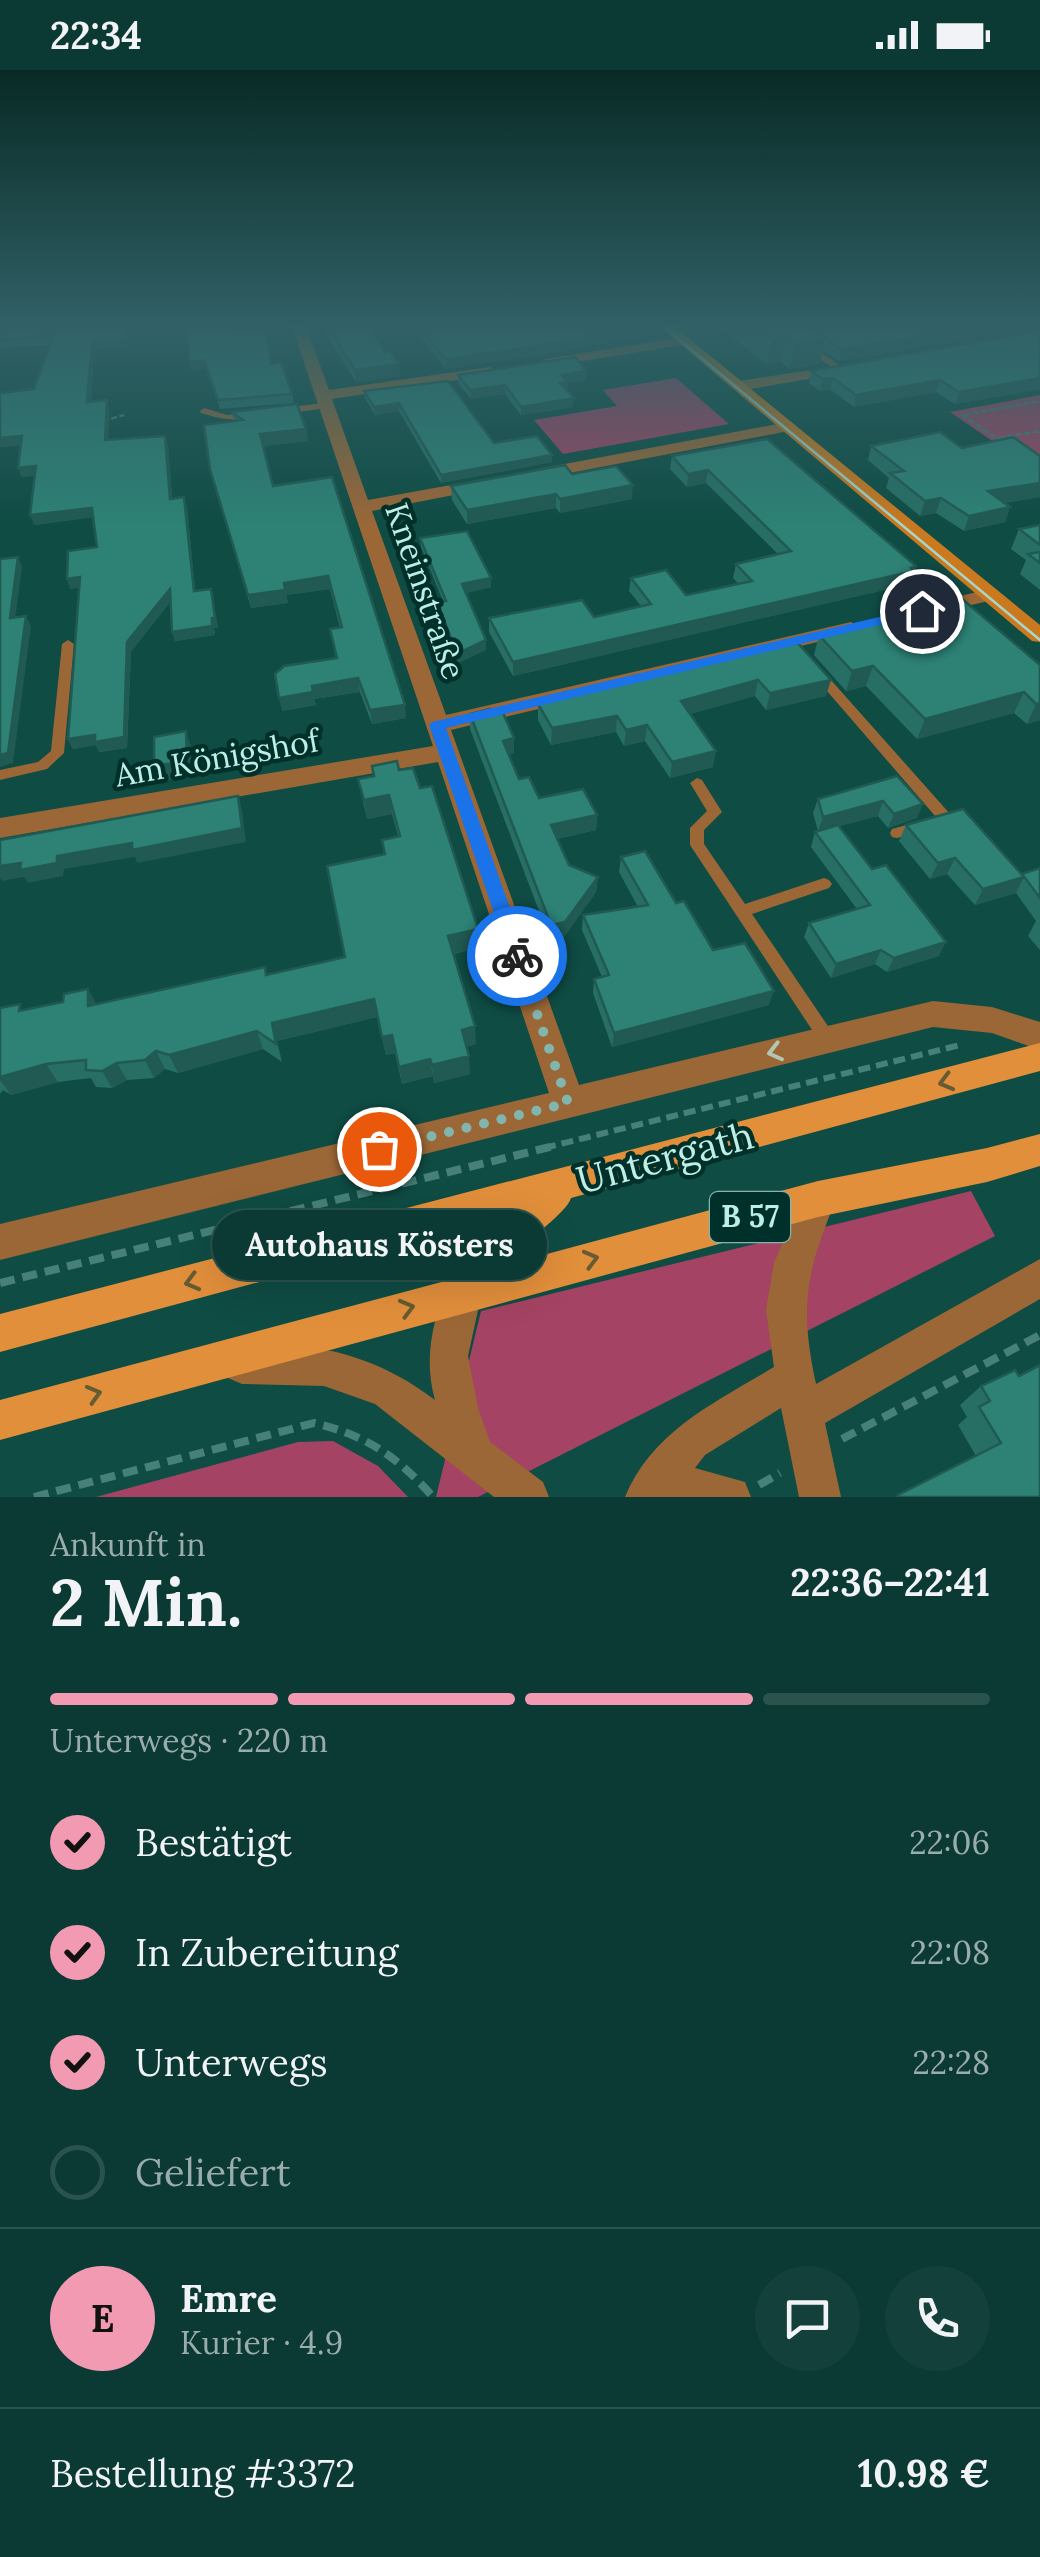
<!DOCTYPE html>
<html lang="de">
<head>
<meta charset="utf-8">
<style>
	body { margin:0; font-family:Lora,serif; background:#14403b; color:#f1f3f6; height:100vh; display:flex; flex-direction:column; font-size:38px; white-space:nowrap }
	* { box-sizing:border-box; margin:0 }
	p { font-size:32px; color:#9aacac }
	.icon { flex:none; width:55px; height:55px; fill:none; stroke:currentColor; stroke-width:2; stroke-linecap:round; stroke-linejoin:round }
	.map { position:relative; height:1427px; overflow:hidden }
	.panel { display:flex; flex-direction:column; background:#0b3933; flex:1 }
	.panel>* { flex:none }
	.pin { position:absolute; display:grid; place-items:center; width:85px; height:85px; color:#fff; margin:-42px; border:5px solid #fff; border-radius:50%; box-shadow:0 2px 10px #0007 }
	.courier { position:absolute; display:grid; place-items:center; width:100px; height:100px; margin:-50px; border:8px solid #1a73e8; border-radius:50%; background:#fff; color:#222; box-shadow:0 2px 12px #0007 }
	.bubble { position:absolute; height:70px; border-radius:35px; background:#0b3933; box-shadow:0 10px 40px #0002,0 0 0 2px #2b534e; font-size:32px; font-weight:800; line-height:70px; text-align:center }
	.headline em { font-style:normal; font-weight:800 }
	.headline div { display:flex; flex-direction:column-reverse }
	.headline { display:flex; align-items:center; justify-content:space-between; height:170px; padding:0 50px }
	h1 { font-size:65px; font-weight:800; line-height:75px }
	.bar { display:grid; grid-template-columns:repeat(4,1fr); gap:15px 10px; align-content:center; height:120px; padding:0 50px }
	.bar i { height:12px; border-radius:8px; background:#2b534e }
	.bar .current { background:#f19ab2 }
	.bar p { grid-column:span 4 }
	.line { display:flex; align-items:center; gap:25px; padding:0 50px; border-top:2px solid #2b534e }
	.line div { flex:1 }
	.round { display:grid; place-items:center; flex:none; width:105px; height:105px; border-radius:52px; background:#14403b }
	ol { padding:0 50px; list-style:none }
	li { display:flex; align-items:center; gap:30px; height:110px }
	li p { margin-inline-start:auto }
	li .icon { padding:10px; border-radius:50%; background:#f19ab2; color:#111; stroke-width:4 }
	li:last-child { color:#9aacac }
	li i { width:55px; height:55px; border:5px solid #2b534e; border-radius:50% }
	.status { display:flex; justify-content:space-between; align-items:center; height:70px; padding:0 50px; background:#0b3933; direction:ltr }
	.status svg { height:28px; fill:currentColor }
	.map>svg:first-child { display:block }
	.green { fill:#a44363 }
	.lines { fill:none; stroke-linecap:round; stroke-linejoin:round }
	.path-far2 { stroke:#478078; stroke-width:2.5; stroke-dasharray:6 2.5; stroke-linecap:butt }
	.path-far1 { stroke:#478078; stroke-width:6; stroke-dasharray:12 6; stroke-linecap:butt }
	.path { stroke:#478078; stroke-width:8; stroke-dasharray:15 8; stroke-linecap:butt }
	.service { fill:#9b6737; fill-rule:evenodd }
	.minor { fill:#9b6737; fill-rule:evenodd }
	.secondary { fill:#cb791f; fill-rule:evenodd }
	.primary { fill:#e28f3b; fill-rule:evenodd }
	.tram { stroke:#a5d7ce; stroke-width:2.5 }
	.wall { fill:#276f65 }
	.shaded-wall { fill:#205a52 }
	.building { fill:#2d8175; stroke:#205a52; stroke-width:2.5 }
	.oneway { stroke:#b4c6b1 }
	.oneway2 { stroke:#665b32 }
	.route { fill:#1a73e8 }
	.done { stroke:#81b5ad; stroke-width:10; stroke-dasharray:0 18 }
	.labels { text-anchor:middle; stroke-width:9; stroke-linejoin:round; paint-order:stroke }
	.shield { fill:#00302a; stroke:#85b5ad; stroke-width:2.5 }
	.shield-label { font-size:30px; font-weight:bold; fill:#beeee5 }
	.street-label { font-size:32px; fill:#beeee5; stroke:#00302a }
	.near-street-label { font-size:38px; fill:#beeee5; stroke:#00302a }
</style>
</head>
<body>
<div class="status"><b>22:34</b><svg viewBox="0 0 49 12"><path d="M0 12V9h3v3zM5 12V6h3v6zM10 12V3h3v9zM15 12V0h3v12zM26 1h20v11H26zM47 4h2v5h-2z"/></svg></div>
<div class="map">
<svg width="1040" height="1427" viewBox="0 0 1040 1427">
	<rect width="100%" height="100%" fill="#0f4c44"/>
	<g class="green">
		<path d="M676,308L729,354L563,384L534,350L617,336L603,320Z"/>
		<path d="M1040,325V404L950,342Z"/>
		<path d="M971,1121L995,1166L478,1427H436L481,1241Z"/>
		<path d="M333,1371L378,1396L408,1427H96L298,1372Z"/>
	</g>
	<g class="lines">
		<g class="path-far2">
			<path d="M103,351L124,345"/>
			<path d="M999,368L1040,361"/>
			<path d="M1002,372L962,345L1040,331"/>
		</g>
		<path class="path-far1" d="M544,1078L960,975"/>
		<g class="path">
			<path d="M0,1213L554,1076"/>
			<path d="M842,1369L1040,1265"/>
			<path d="M759,1415L780,1403"/>
			<path d="M34,1427L314,1353C366,1365 398,1387 433,1427"/>
		</g>
		<g class="service">
			<path d="M805,276H811L845,299L838,301L805,280Z"/>
			<path d="M324,333L327,334V338L283,344L279,341L283,338Z"/>
			<path d="M204,338L227,345L252,342L256,345C237,353 221,349 201,343L200,341Z"/>
			<path d="M68,570L74,574L64,683L47,699L0,710V700L38,692L51,681L62,574Z"/>
			<path d="M818,599L822,600L951,745L953,749L951,753L897,768L892,767L890,763L892,759L936,747L814,606L812,603Z"/>
			<path d="M697,708L702,710L722,742L704,760V774L745,834L824,808L829,810L832,814L829,818L752,844L834,965L837,970L834,975L828,978L822,975L690,775V758L707,741L690,713Z"/>
		</g>
		<g class="minor">
			<path d="M292,257H306L329,320L490,297L497,301L490,305L332,329L368,430L484,409L493,414L484,419L372,441L446,645L851,552L862,558L851,564L451,660L579,1015L933,931L992,937L1040,952V980L992,963L933,957L0,1190V1154L549,1023L438,692L0,768V748L433,676Z"/>
			<path d="M684,267L689,268V274L545,297L538,293L545,289Z"/>
			<path d="M843,295L850,299L848,302L739,321L731,316L739,311Z"/>
			<path d="M788,352L796,357L794,360L538,409L529,404L538,399Z"/>
			<path d="M990,519L1000,525L997,529L933,544L923,538L926,534Z"/>
			<path d="M818,1111L830,1117L836,1129C806,1204 799,1234 816,1314L1040,1189V1229L825,1353L841,1427H799L781,1338L705,1385L695,1398L745,1412L751,1427H625C652,1361 716,1332 774,1297L766,1240L774,1193L806,1117Z"/>
			<path d="M463,1203L476,1209L482,1222L468,1286L478,1338L490,1372L543,1412L549,1427H494L375,1334L324,1316L242,1314L228,1308L222,1294L228,1280C246,1273 263,1275 282,1275C340,1277 389,1295 435,1330C423,1288 433,1248 450,1209Z"/>
		</g>
		<path class="secondary" d="M660,257H675L1040,555V572L1032,571Z"/>
		<path class="primary" d="M1040,973V1001L571,1128C566,1145 518,1175 502,1196L818,1111L987,1078L1040,1064V1096L987,1112L818,1147L0,1370V1330L449,1210L496,1148L0,1282V1244Z"/>
		<path class="tram" d="M664,257L1040,570"/>
	</g>
	<g class="wall">
		<path d="M0,257L237,260L271,294L292,324L294,333L220,339L206,299L191,300L187,260L128,265L127,277L94,280L91,332L109,339L108,369L165,366L168,375L172,428L187,436L195,521L211,519L218,558H214L215,565L175,571L172,562L170,531L131,582L127,678L99,682L96,675L73,679L68,669L80,517L70,519L97,477L93,447L34,455L35,405L22,407L18,398L21,375L0,377L34,319L50,275L0,278Z"/>
		<path d="M321,257H368L400,306L356,312Z"/>
		<path d="M412,257H642L641,266L585,275L583,278L446,299Z"/>
		<path d="M719,257H1040V258L839,291L822,280L820,294L790,299L781,292L767,294Z"/>
		<path d="M1040,261V319L955,334L936,322L854,337L830,319L820,321L809,313L811,301Z"/>
		<path d="M586,301V310L568,313L567,321L573,337L521,345L505,324L471,329L458,313V305Z"/>
		<path d="M364,321L494,373L552,392L441,413L399,341L375,345L365,328Z"/>
		<path d="M232,342L306,359L308,371L263,376L273,416L406,648L372,654L360,622L314,629L316,635L282,641L336,588L330,559L340,558L330,519L286,525L288,533L251,538L210,399L234,351Z"/>
		<path d="M767,369L916,496L910,514L513,606L489,562V548L594,547L641,536L629,521L631,508L686,525L739,514L733,508L736,494L778,484L706,413L687,417L670,399L672,386Z"/>
		<path d="M871,376L962,378L1040,386V427L1004,433L1010,437L1005,452L964,461L936,443L920,446L886,418L889,408L868,390Z"/>
		<path d="M572,404L632,429L560,443L556,438L467,454L452,430L451,416Z"/>
		<path d="M1040,455V520L1020,504L1026,490L1011,479L1019,459Z"/>
		<path d="M420,468L491,508V517L466,523L486,570V580L458,593L438,542L437,532L443,531L421,477Z"/>
		<path d="M819,565L1040,595V650L1027,654L1014,643L917,669L866,616L846,621L814,585Z"/>
		<path d="M796,571L826,626L766,640L755,626L690,644L713,697L670,708L645,671L624,676L616,662L551,675L538,650V634Z"/>
		<path d="M470,644L492,645L514,668V683L508,685L519,709L539,728L597,745L596,760L557,769L569,795L598,807L596,822L564,867L550,870L470,659Z"/>
		<path d="M372,696L399,700L420,718L479,878L454,884L476,974L466,977L470,1004L434,1013L433,1006L402,1014L395,983L386,985L377,947L277,971L282,992L263,979L178,1003L165,999L154,1008L127,1010L112,1018L96,1017L91,1008L58,1012L11,1025L3,1020L0,1024V938L24,940L96,934L268,904L345,887L384,784L382,770L398,766L392,744L367,749L358,709L373,706Z"/>
		<path d="M897,706L917,748L888,758L878,746L839,756L939,886L887,902L875,894L831,908L804,867L809,853L857,839L811,777L815,762L818,761L813,743L818,729Z"/>
		<path d="M906,755L1022,804L1040,798V880L1028,866L1036,851L1016,823L975,835L947,804L930,809L899,771Z"/>
		<path d="M621,787L676,833L713,880L769,935L612,977L593,923L594,909L602,907L582,860L583,845L638,837L619,802Z"/>
		<path d="M1019,1306L1040,1427H896L976,1386L958,1355L967,1347L960,1335L981,1316Z"/>
	</g>
	<g class="shaded-wall">
		<path d="M125,257H188L189,260L128,265L127,277L94,280L90,341L87,332L92,272Z"/>
		<path d="M642,257L641,266L585,275L583,278L446,299V289Z"/>
		<path d="M977,257H1040L839,291L841,279Z"/>
		<path d="M786,266L781,292L767,294L772,269Z"/>
		<path d="M825,268L820,294L790,299L795,273Z"/>
		<path d="M204,290L206,299L191,300L189,292Z"/>
		<path d="M399,294L400,306L356,312L355,300Z"/>
		<path d="M586,301V310L568,313V321L560,322L562,305Z"/>
		<path d="M833,308L830,319L820,321L823,309Z"/>
		<path d="M1040,308V319L955,334L959,322Z"/>
		<path d="M940,310L936,322L854,337L856,325Z"/>
		<path d="M505,315V324L471,329L470,320Z"/>
		<path d="M574,328L573,337L521,345V337Z"/>
		<path d="M107,330L109,339L107,379L105,370Z"/>
		<path d="M399,333V341L375,345L374,337Z"/>
		<path d="M306,359L308,371L262,376L260,364Z"/>
		<path d="M22,366L26,374L0,377V368Z"/>
		<path d="M165,366L168,375L173,438L170,429Z"/>
		<path d="M552,385V392L441,413V405Z"/>
		<path d="M36,396L39,405L22,407L18,398Z"/>
		<path d="M708,400L706,413L687,417L688,404Z"/>
		<path d="M1040,413V427L983,436L988,421Z"/>
		<path d="M633,415L632,429L560,443V429Z"/>
		<path d="M556,424V438L467,454V440Z"/>
		<path d="M184,427L187,436L196,531L194,521Z"/>
		<path d="M941,428L936,443L920,446L925,431Z"/>
		<path d="M1010,437L1005,452L964,461L969,446Z"/>
		<path d="M92,438L95,447L34,455L30,445Z"/>
		<path d="M18,487L22,497L14,558L10,548Z"/>
		<path d="M916,496L910,514L513,606V592Z"/>
		<path d="M328,506L330,519L286,525L284,513Z"/>
		<path d="M80,507L84,517L70,519L67,509Z"/>
		<path d="M491,508V517L462,524V514Z"/>
		<path d="M170,519L173,529L131,582L127,678L99,682L96,675L73,679L68,669L127,572Z"/>
		<path d="M211,519L218,558H214L215,565L175,571L172,562L212,548Z"/>
		<path d="M285,520L288,533L251,538L248,525Z"/>
		<path d="M26,546L31,556L13,693L0,697V685Z"/>
		<path d="M486,570V580L458,593L457,584Z"/>
		<path d="M873,596L866,616L846,621L852,601Z"/>
		<path d="M358,608L360,622L314,629L316,635L282,641L279,628L312,616Z"/>
		<path d="M758,610L755,626L679,647L681,631Z"/>
		<path d="M831,610L826,626L766,640L770,623Z"/>
		<path d="M1024,622L1014,643L917,669L925,649Z"/>
		<path d="M1040,633V650L1027,654L1036,634Z"/>
		<path d="M405,635L406,648L372,654L370,640Z"/>
		<path d="M617,646L616,662L551,675L552,658Z"/>
		<path d="M647,655L645,671L624,676L626,660Z"/>
		<path d="M186,661L191,677L192,706L159,712L154,696Z"/>
		<path d="M514,668V683L503,686V671Z"/>
		<path d="M716,681L713,697L670,708L672,692Z"/>
		<path d="M389,725L392,744L367,749L364,730Z"/>
		<path d="M238,726L242,740L246,772L137,793L135,787L64,799L63,806L28,813L24,807L2,811L0,808V796L57,786Z"/>
		<path d="M883,731L878,746L818,761L823,747Z"/>
		<path d="M923,734L917,748L888,758L894,744Z"/>
		<path d="M597,745L596,760L550,770L551,755Z"/>
		<path d="M955,788L947,804L930,809L938,793Z"/>
		<path d="M598,807L596,822L564,867L550,870L551,855Z"/>
		<path d="M1024,807L1016,823L975,835L983,819Z"/>
		<path d="M478,859L479,878L450,884L448,866Z"/>
		<path d="M946,872L939,886L887,902L894,888Z"/>
		<path d="M881,880L875,894L831,908L836,894Z"/>
		<path d="M88,919L98,937L88,936Z"/>
		<path d="M774,921L769,935L612,977L614,963Z"/>
		<path d="M374,929L377,947L277,971L282,992L272,953Z"/>
		<path d="M475,956L476,974L463,978L462,960Z"/>
		<path d="M257,961L263,979L178,1003L169,985Z"/>
		<path d="M392,965L395,983L386,985L382,967Z"/>
		<path d="M156,981L165,999L154,1008L145,990Z"/>
		<path d="M469,986L470,1004L434,1013L432,995Z"/>
		<path d="M430,989L433,1006L402,1014L399,997Z"/>
		<path d="M117,993L127,1010L112,1018L102,1001Z"/>
		<path d="M46,994L58,1012L11,1025L0,1010V1007Z"/>
	</g>
	<g class="building">
		<path d="M0,257H129H125V269L92,272L87,332L107,330L105,370L165,366L170,429L184,427L194,521L211,519L215,548H212V556L172,562L170,519L127,572L124,667L95,672V665L68,669L80,507L67,509L68,481L97,477L92,438L30,445L36,396L18,398L22,366L0,368V323L34,319L53,266L0,270Z"/>
		<path d="M187,257H236V260L265,258L271,294L281,292L292,324L218,330L204,290L189,292Z"/>
		<path d="M327,257H368L385,282L390,281L399,294L355,300Z"/>
		<path d="M419,257H642L585,265L583,269L446,289Z"/>
		<path d="M756,257H808L825,268L795,273L786,266L772,269Z"/>
		<path d="M808,257H977L841,279Z"/>
		<path d="M1040,261V308L959,322L940,310L856,325L833,308L823,309L811,301Z"/>
		<path d="M575,287L586,301L562,305L568,312L560,313L574,328L521,337L505,315L470,320L458,305Z"/>
		<path d="M448,311L494,373L537,366L552,385L441,405L399,333L374,337L364,321Z"/>
		<path d="M297,334L306,359L260,364L273,416L332,407L405,635L370,640L358,608L312,616L313,622L279,628L275,604L284,596L337,588L330,559L342,557L328,506L284,513L285,520L248,525L210,399L204,355L243,350L232,342Z"/>
		<path d="M940,362L962,378L1013,367L1040,386V413L988,421L1010,437L969,446L941,428L925,431L890,403L904,401L871,376Z"/>
		<path d="M767,369L916,496L911,498L914,501L513,592L489,548L582,530L594,547L651,534L631,508L666,500L686,525L752,511L736,494L791,481L708,400L688,404L672,386Z"/>
		<path d="M565,395L572,404L616,396L633,415L560,429L556,424L467,440L451,416Z"/>
		<path d="M1040,455V475L1019,459Z"/>
		<path d="M467,461L491,508L462,514L486,570L457,584L437,532L446,531L420,468Z"/>
		<path d="M1040,482V493L1028,484Z"/>
		<path d="M18,487L10,548L26,546L8,683L0,685V489Z"/>
		<path d="M961,528L1040,595V633L1036,634L1024,622L925,649L873,596L852,601L819,565Z"/>
		<path d="M796,571L831,610L770,623L758,610L681,631L716,681L672,692L647,655L626,660L617,646L552,658L538,634Z"/>
		<path d="M490,639L492,645L503,643L514,668L503,671L519,709L529,707L539,728L583,719L597,745L551,755L569,795L598,807L565,852L551,855L470,644Z"/>
		<path d="M186,661L187,691L154,696V667Z"/>
		<path d="M397,691L399,700L413,698L420,718L432,716L478,859L448,866L475,956L462,960L469,986L432,995L430,989L399,997L392,965L382,967L374,929L272,953L276,974L257,961L169,985L156,981L145,990L117,993L102,1001L86,1000V990L46,994L0,1007V938L20,934L19,941L63,932L64,924L88,919V936L265,897L266,905L345,887L327,796L385,784L382,770L400,766L389,725L364,730L358,709L374,706L372,696Z"/>
		<path d="M897,706L923,734L894,744L883,731L823,747L818,729Z"/>
		<path d="M238,726L242,758L132,780V773L57,786V793L20,800L21,793L0,796V770Z"/>
		<path d="M963,739L1024,807L983,819L955,788L938,793L906,755Z"/>
		<path d="M838,755L872,799L886,795L946,872L894,888L881,880L836,894L809,853L870,835L815,762Z"/>
		<path d="M645,781L676,833L684,831L713,880L745,873L774,921L614,963L594,909L609,905L583,845L648,835L621,787Z"/>
		<path d="M1040,798V828L1022,804Z"/>
		<path d="M1040,1295V1427H899L898,1425L1001,1373L979,1337L990,1331L981,1316L1015,1300L1019,1306Z"/>
	</g>
	<defs><path id="oneway-chevron" d="M-2-3.5L2.5 0L-2 3.5" fill="none" stroke-width="1.6" stroke-linecap="round" stroke-linejoin="round" transform="scale(2.5)"/></defs>
	<use class="oneway" href="#oneway-chevron" transform="translate(775 982) rotate(166)"/>
	<g class="oneway2">
		<use href="#oneway-chevron" transform="translate(946 1012) rotate(165)"/>
		<use href="#oneway-chevron" transform="translate(591 1189) rotate(-15)"/>
		<use href="#oneway-chevron" transform="translate(192 1212) rotate(165)"/>
		<use href="#oneway-chevron" transform="translate(407 1238) rotate(-15)"/>
		<use href="#oneway-chevron" transform="translate(94 1324) rotate(-16)"/>
	</g>
	<linearGradient id="sky" x2="0" y2="1"><stop stop-color="#082a25"/><stop offset="0.56" stop-color="#316167"/><stop offset="1" stop-color="#316167" stop-opacity="0"/></linearGradient>
	<rect width="1040" height="457" fill="url(#sky)"/>
	<path class="route" d="M922,537L928,541L926,544L446,658L527,886L517,894L511,892L429,655L432,652Z"/>
	<g class="lines">
		<path class="done" d="M379,1079L568,1033L517,886"/>
	</g>
	<g class="labels">
		<rect class="shield" x="710" y="1122" width="80" height="50" rx="8"/>
		<g class="shield-label">
			<text x="750" y="1157">B 57</text>
		</g>
		<g class="street-label">
			<text transform="translate(425 521) rotate(71)" y="11">Kneinstraße</text>
			<text transform="translate(217 688) rotate(-10)" y="11">Am Königshof</text>
		</g>
		<g class="near-street-label">
			<text transform="translate(665 1088) rotate(-15)" y="13">Untergath</text>
		</g>
	</g>
</svg>
<div class="pin" style="left:379px;top:1079px;background:#ea580c"><svg class="icon" aria-label="bag" viewBox="0 0 24 24"><path d="M5 8h14l-1 12H6zM9 8a3 3 0 0 1 6 0"/></svg></div>
<div class="pin" style="left:922px;top:541px;background:#1f2937"><svg class="icon" aria-label="home" viewBox="0 0 24 24"><path d="M3 11l9-7 9 7M6 9v11h12V9"/></svg></div>
<div class="courier" style="left:517px;top:886px"><svg class="icon" aria-label="bike" viewBox="0 0 24 24"><circle cx="6" cy="16" r="4"/><circle cx="18" cy="16" r="4"/><path d="M6 16l4-8h5l3 8M10 8l3 8H6M13 5h3"/></svg></div>
<div class="bubble" style="left:212px;top:1140px;width:335px">Autohaus Kösters</div>
</div>
<section class="panel">
<div class="headline"><div><h1>2 Min.</h1><p>Ankunft in</p></div><em>22:36–22:41</em></div>
<div class="bar"><i class="current"></i><i class="current"></i><i class="current"></i><i></i><p>Unterwegs · 220 m</p></div>
<ol>
<li><svg class="icon" aria-label="check" viewBox="0 0 24 24"><path d="M5 12l5 5 9-10"/></svg>Bestätigt<p>22:06</p></li>
<li><svg class="icon" aria-label="check" viewBox="0 0 24 24"><path d="M5 12l5 5 9-10"/></svg>In Zubereitung<p>22:08</p></li>
<li><svg class="icon" aria-label="check" viewBox="0 0 24 24"><path d="M5 12l5 5 9-10"/></svg>Unterwegs<p>22:28</p></li>
<li><i></i>Geliefert</li>
</ol>
<div class="line" style="height:180px"><b class="round" style="background:#f19ab2;color:#111">E</b><div><b>Emre</b><p>Kurier · 4.9</p></div><a class="round"><svg class="icon" aria-label="chat" viewBox="0 0 24 24"><path d="M4 5h16v11H9l-5 4z"/></svg></a><a class="round"><svg class="icon" aria-label="phone" viewBox="0 0 24 24"><path d="M5 4h4l2 5-3 2q2 4 5 5l2-3 5 2v4C11 20 4 13 5 4z"/></svg></a></div>
<div class="line" style="height:130px"><div>Bestellung #3372</div><b>10.98 €</b></div>
</section>
</body>
</html>
